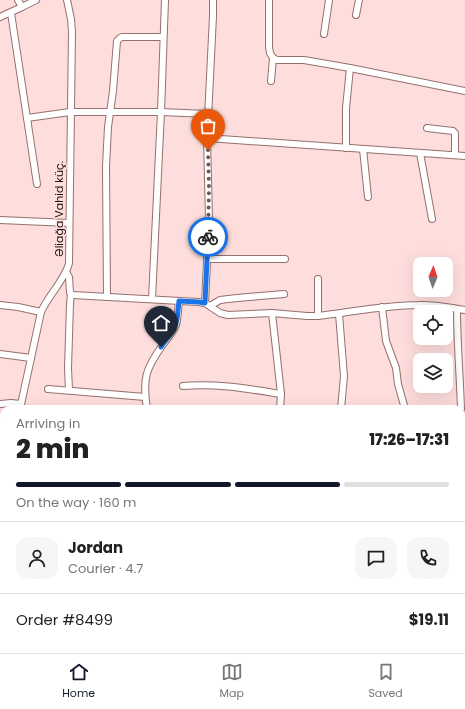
<!DOCTYPE html>
<html lang="en">
<head>
<meta charset="utf-8">
<style>
	body { margin:0; font-family:Poppins,sans-serif; background:#f6f6f6; color:#222; height:100vh; display:flex; flex-direction:column; font-size:15px; white-space:nowrap }
	* { box-sizing:border-box; margin:0 }
	p { font-size:13px; color:#767676 }
	.icon { flex:none; width:22px; height:22px; fill:none; stroke:currentColor; stroke-width:2; stroke-linecap:round; stroke-linejoin:round }
	.map { position:relative; flex:1; overflow:hidden }
	.sheet { position:absolute; left:0px; top:405px; width:465px; height:248px; display:flex; flex-direction:column; background:#fff; border-radius:12px 12px 0 0; box-shadow:0 4px 16px #0002 }
	.sheet>* { flex:none }
	.needle { width:26px; rotate:2deg }
	.tools { position:absolute; left:413px; top:257px; display:grid; gap:8px }
	.tools a { display:grid; place-items:center; width:40px; height:40px; border-radius:8px; background:#fff; box-shadow:0 4px 16px #0002; font-size:20px }
	.pin { position:absolute; display:grid; place-items:center; width:34px; height:34px; color:#fff; margin:-41px -17px; border-radius:50% 50% 50% 0; rotate:-45deg; box-shadow:0 0 4px #0007 }
	.pin .icon { rotate:45deg }
	.courier { position:absolute; display:grid; place-items:center; width:40px; height:40px; margin:-20px; border:3px solid #1a73e8; border-radius:50%; background:#fff; color:#222; box-shadow:0 1px 5px #0007 }
	.headline em { font-style:normal; font-weight:800 }
	.headline div { display:flex; flex-direction:column-reverse }
	.headline { display:flex; align-items:center; justify-content:space-between; height:68px; padding:0 16px }
	h1 { font-size:26px; font-weight:800; line-height:30px }
	.bar { display:grid; grid-template-columns:repeat(4,1fr); gap:6px 4px; align-content:center; height:48px; padding:0 16px }
	.bar i { height:5px; border-radius:3px; background:#e0e0e0 }
	.bar .active { background:#111827 }
	.bar p { grid-column:span 4 }
	.line { display:flex; align-items:center; gap:10px; padding:0 16px; border-top:1px solid #e0e0e0 }
	.line div { flex:1 }
	.round { display:grid; place-items:center; flex:none; width:42px; height:42px; border-radius:12px; background:#f6f6f6 }
	.tab-bar { display:flex; justify-content:space-around; align-items:center; height:56px; border-top:1px solid #e0e0e0; background:#fff; font-size:11px; color:#767676 }
	.tab-bar a { display:grid; justify-items:center; gap:2px }
	.tab-bar .active { color:#111827 }
	.map>svg:first-child { display:block }
	.lines { fill:none; stroke-linecap:round; stroke-linejoin:round }
	.minor-casing { stroke:#94706e; stroke-width:8 }
	.path { stroke:#ba9f9e; stroke-width:1; stroke-dasharray:4 2; stroke-linecap:butt }
	.minor { stroke:#fff; stroke-width:6 }
	.done { stroke:#6b5756; stroke-width:4; stroke-dasharray:0 7.2 }
	.route { stroke:#1a73e8; stroke-width:5 }
	.labels { text-anchor:middle; stroke-width:3; stroke-linejoin:round; paint-order:stroke }
	.street-label { font-size:11px; fill:#1c0f0e; stroke:#fededc }
</style>
</head>
<body>
<div class="map">
<svg width="465" height="653" viewBox="0 0 465 653">
	<rect width="100%" height="100%" fill="#fededc"/>
	<g class="lines">
		<g class="minor-casing">
			<g id="minor">
				<path d="M18,0L22,7"/>
				<path d="M269,0V47L270,53L273,58L277,60H304L350,68L465,91"/>
				<path d="M11,13L37,184"/>
				<path d="M356,15L359,0"/>
				<path d="M0,17L22,7L36,0"/>
				<path d="M324,34L329,0"/>
				<path d="M271,81L273,58"/>
				<path d="M27,118L70,112H161L208,114"/>
				<path d="M427,128L453,131L455,133V155"/>
				<path d="M207,138L465,156"/>
				<path d="M346,148V108L350,68"/>
				<path d="M363,149L368,197"/>
				<path d="M420,153L432,219"/>
				<path d="M0,220L69,223"/>
				<path d="M207,259H285"/>
				<path d="M66,272L69,277L70,293L73,295L198,302L205,303L220,313L228,315L272,313L307,316H318C352,312 385,305 419,305C435,304 450,308 465,310"/>
				<path d="M318,279V316"/>
				<path d="M107,297L106,166L108,127L113,91L117,41L120,38L122,37H163"/>
				<path d="M152,299L161,112L165,0"/>
				<path d="M205,303L209,220L207,138L213,16V0"/>
				<path d="M0,305L18,307L41,312"/>
				<path d="M210,306L220,300L237,298L284,294"/>
				<path d="M382,307L386,341L396,368L398,384L405,409"/>
				<path d="M457,309C457,342 460,376 461,409"/>
				<path d="M272,313L281,394L280,409"/>
				<path d="M339,314L344,376L341,409"/>
				<path d="M0,354L31,358"/>
				<path d="M183,386C216,383 249,389 281,394"/>
				<path d="M48,389L145,397"/>
				<path d="M69,390L68,368L70,304L71,294"/>
				<path d="M0,404L11,403L21,404"/>
				<path d="M20,409L41,312C48,296 66,278 69,263L72,32L71,19L67,0"/>
				<path d="M147,409C142,378 146,368 164,343C168,337 173,332 176,325C178,317 178,309 179,301"/>
				<path d="M461,424L465,447"/>
				<path d="M0,509L4,491"/>
				<path d="M461,563L465,574"/>
				<path d="M151,649L152,653"/>
				<path d="M436,649L438,653"/>
				<path d="M82,653L83,649"/>
			</g>
		</g>
		<path class="path" d="M207,649L208,653"/>
		<use href="#minor" class="minor"/>
	</g>
	<g class="lines">
		<path class="done" d="M208,150L209,188L208,237"/>
		<path class="route" d="M161,347C165,340 172,334 175,326C178,318 178,309 179,301L198,302L205,303L208,237"/>
	</g>
	<g class="labels">
		<g class="street-label">
			<text transform="translate(59 209) rotate(-90)" y="4">Əliağa Vahid küç.</text>
		</g>
	</g>
</svg>
<div class="tools">
<a><svg class="needle" viewBox="-14 -14 28 28"><path d="M0-13l5 13h-10z" fill="#e53935"/><path d="M0 13l5-13h-10z" fill="#767676"/></svg></a>
<a><svg class="icon" aria-label="locate" viewBox="0 0 24 24"><circle cx="12" cy="12" r="6"/><path d="M12 2v4M12 18v4M2 12h4M18 12h4"/></svg></a>
<a><svg class="icon" aria-label="layers" viewBox="0 0 24 24"><path d="M12 4l9 5-9 5-9-5zM3 14l9 5 9-5"/></svg></a>
</div>
<div class="pin" style="left:208px;top:150px;background:#ea580c"><svg class="icon" aria-label="bag" viewBox="0 0 24 24"><path d="M5 8h14l-1 12H6zM9 8a3 3 0 0 1 6 0"/></svg></div>
<div class="pin" style="left:161px;top:347px;background:#1f2937"><svg class="icon" aria-label="home" viewBox="0 0 24 24"><path d="M3 11l9-7 9 7M6 9v11h12V9"/></svg></div>
<div class="courier" style="left:208px;top:237px"><svg class="icon" aria-label="bike" viewBox="0 0 24 24"><circle cx="6" cy="16" r="4"/><circle cx="18" cy="16" r="4"/><path d="M6 16l4-8h5l3 8M10 8l3 8H6M13 5h3"/></svg></div>
<section class="sheet">
<div class="headline"><div><h1>2 min</h1><p>Arriving in</p></div><em>17:26–17:31</em></div>
<div class="bar"><i class="active"></i><i class="active"></i><i class="active"></i><i></i><p>On the way · 160 m</p></div>
<div class="line" style="height:72px"><a class="round"><svg class="icon" aria-label="person" viewBox="0 0 24 24"><circle cx="12" cy="8" r="4"/><path d="M4 21q1-7 8-7t8 7"/></svg></a><div><b>Jordan</b><p>Courier · 4.7</p></div><a class="round"><svg class="icon" aria-label="chat" viewBox="0 0 24 24"><path d="M4 5h16v11H9l-5 4z"/></svg></a><a class="round"><svg class="icon" aria-label="phone" viewBox="0 0 24 24"><path d="M5 4h4l2 5-3 2q2 4 5 5l2-3 5 2v4C11 20 4 13 5 4z"/></svg></a></div>
<div class="line" style="height:52px"><div>Order #8499</div><b>$19.11</b></div>
</section>
</div>
<nav class="tab-bar">
<a class="active"><svg class="icon" aria-label="home" viewBox="0 0 24 24"><path d="M3 11l9-7 9 7M6 9v11h12V9"/></svg>Home</a>
<a><svg class="icon" aria-label="map" viewBox="0 0 24 24"><path d="M3 6l6-2 6 2 6-2v14l-6 2-6-2-6 2zM9 4v14M15 6v14"/></svg>Map</a>
<a><svg class="icon" aria-label="saved" viewBox="0 0 24 24"><path d="M7 4h10v16l-5-4-5 4z"/></svg>Saved</a>
</nav>
</body>
</html>
